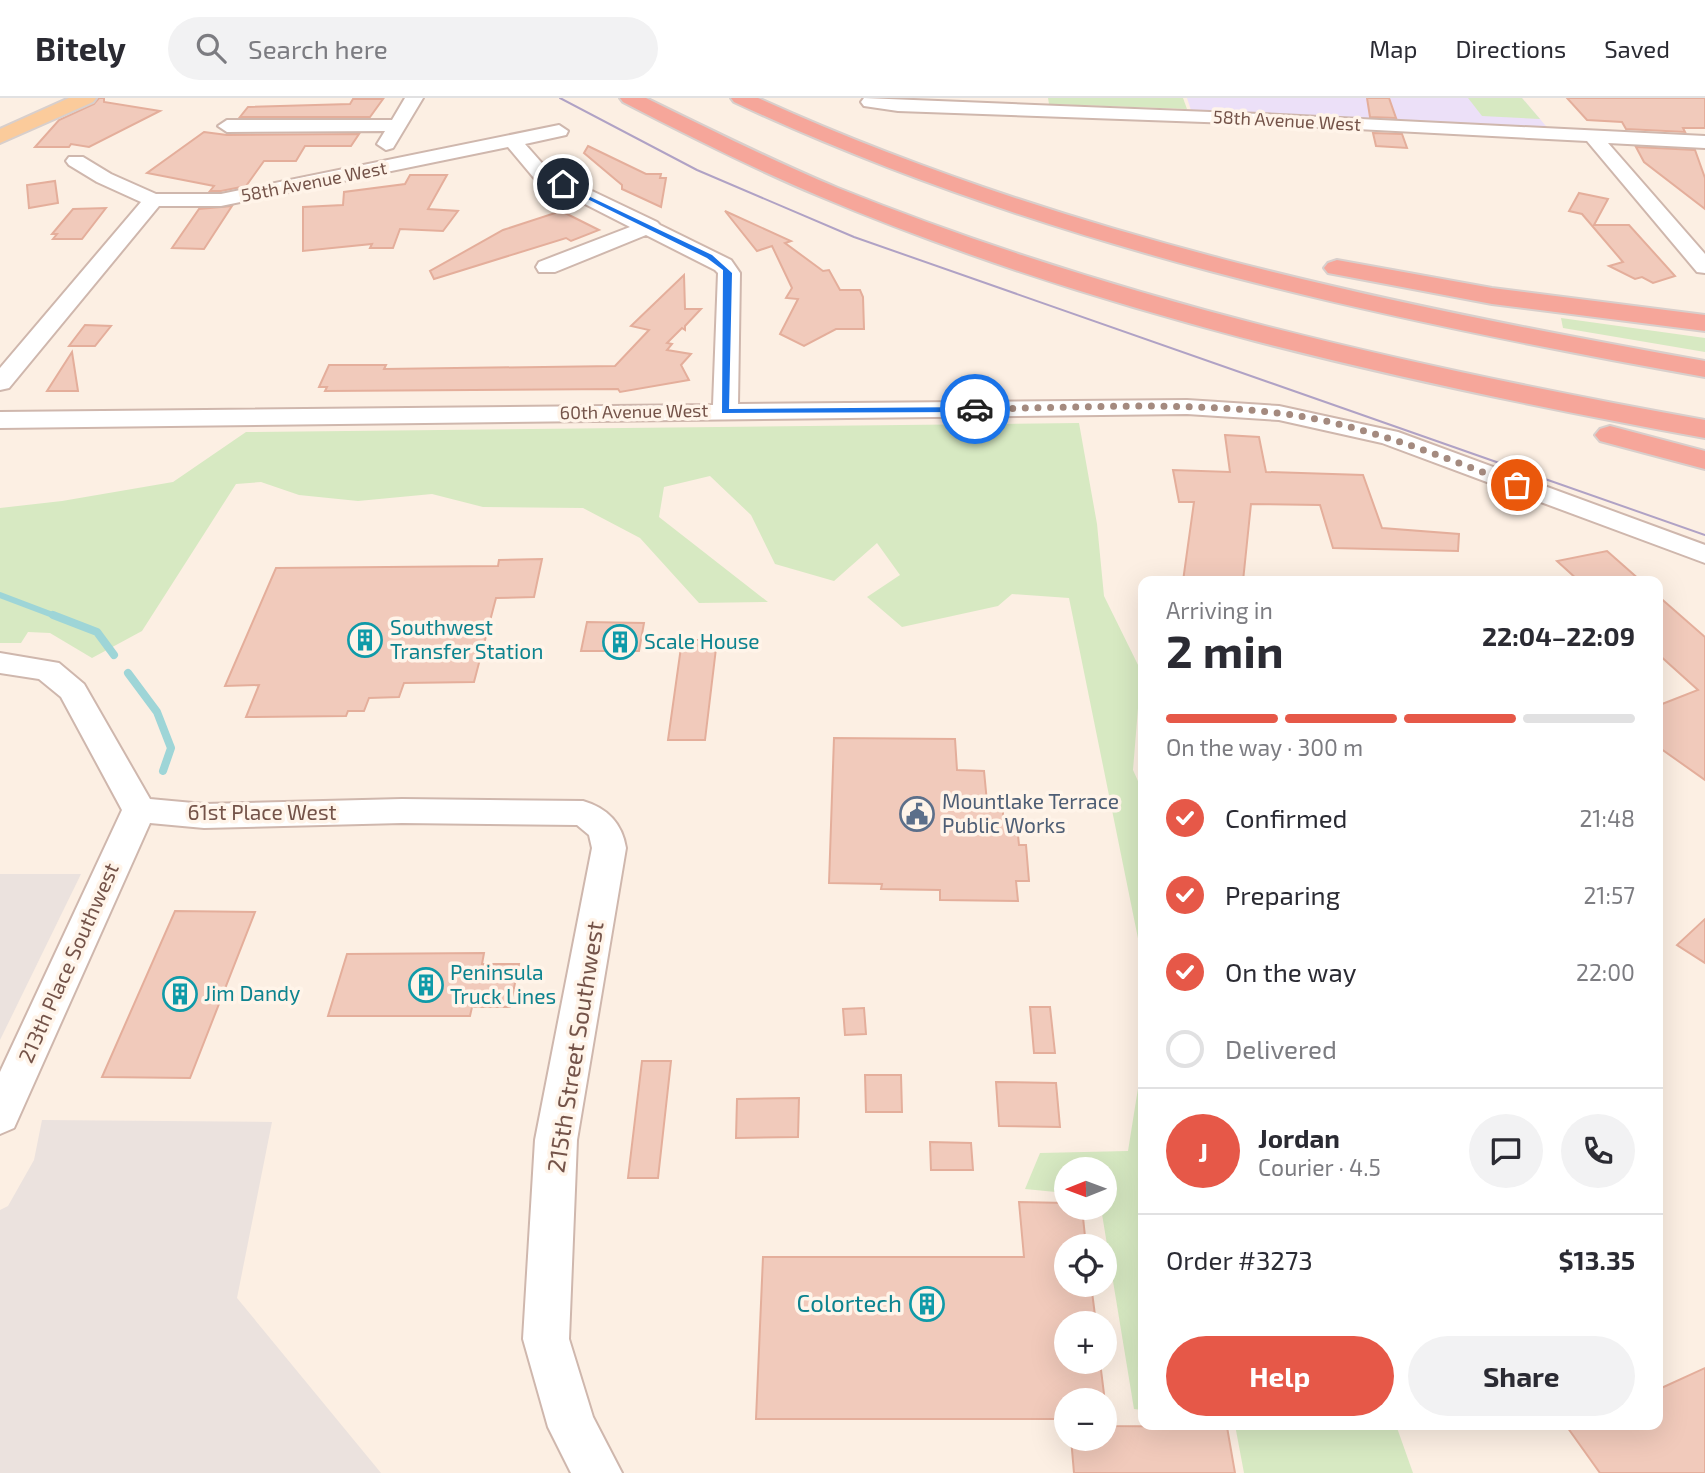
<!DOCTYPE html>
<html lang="en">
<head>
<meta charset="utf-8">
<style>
	body { margin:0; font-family:"Exo 2",sans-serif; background:#f2f2f3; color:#2b2b33; height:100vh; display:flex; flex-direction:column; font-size:26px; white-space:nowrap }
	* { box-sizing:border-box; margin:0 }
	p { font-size:23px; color:#7c7c81 }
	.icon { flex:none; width:38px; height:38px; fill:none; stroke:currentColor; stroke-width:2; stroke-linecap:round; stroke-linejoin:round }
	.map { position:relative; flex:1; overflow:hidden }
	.sheet { position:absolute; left:1138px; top:478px; width:525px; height:854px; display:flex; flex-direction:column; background:#fff; border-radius:14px; box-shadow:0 7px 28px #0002 }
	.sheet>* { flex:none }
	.needle { width:46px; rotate:269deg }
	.buttons { position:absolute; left:1054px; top:1059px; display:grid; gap:14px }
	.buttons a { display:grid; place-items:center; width:63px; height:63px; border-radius:50%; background:#fff; box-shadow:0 7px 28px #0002; font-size:35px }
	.pin { position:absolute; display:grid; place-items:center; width:60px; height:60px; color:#fff; margin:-30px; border:4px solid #fff; border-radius:50%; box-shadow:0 2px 7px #0007 }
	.courier { position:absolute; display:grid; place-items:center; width:70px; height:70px; margin:-35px; border:5px solid #1a73e8; border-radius:50%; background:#fff; color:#222; box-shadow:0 2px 9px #0007 }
	.overview em { font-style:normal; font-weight:700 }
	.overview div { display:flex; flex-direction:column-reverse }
	.overview { display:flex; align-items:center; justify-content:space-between; height:119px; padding:0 28px }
	h1 { font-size:46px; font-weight:700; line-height:52px }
	.bar { display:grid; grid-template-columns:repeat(4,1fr); gap:10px 7px; align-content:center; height:84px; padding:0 28px }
	.bar i { height:9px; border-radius:5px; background:#e1e1e2 }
	.bar .selected { background:#e65848 }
	.bar p { grid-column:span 4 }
	.line { display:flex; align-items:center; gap:18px; padding:0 28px; border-top:2px solid #e1e1e2 }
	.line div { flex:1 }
	.round { display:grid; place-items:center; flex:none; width:74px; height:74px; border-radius:37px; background:#f2f2f3 }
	ol { padding:0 28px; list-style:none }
	li { display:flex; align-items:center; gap:21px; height:77px }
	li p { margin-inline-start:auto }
	li .icon { padding:7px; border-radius:50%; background:#e65848; color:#fff; stroke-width:4 }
	li:last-child { color:#7c7c81 }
	li i { width:38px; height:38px; border:4px solid #e1e1e2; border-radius:50% }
	.cta { display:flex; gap:14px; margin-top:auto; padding:14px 28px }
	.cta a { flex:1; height:80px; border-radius:42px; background:#e65848; color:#fff; font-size:28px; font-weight:700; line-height:80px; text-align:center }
	.cta a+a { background:#f2f2f3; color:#2b2b33 }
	header { display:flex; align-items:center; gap:42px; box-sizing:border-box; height:98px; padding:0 35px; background:#fff; border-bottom:2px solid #e1e1e2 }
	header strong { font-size:33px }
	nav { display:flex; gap:38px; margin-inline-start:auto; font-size:24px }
	.search { width:490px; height:63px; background:#f2f2f3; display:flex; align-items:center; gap:18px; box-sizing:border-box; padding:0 24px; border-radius:38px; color:#7c7c81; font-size:26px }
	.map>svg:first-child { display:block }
	.industrial { fill:#ebe2de }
	.education { fill:#ece0f8 }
	.green { fill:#d7e9c2 }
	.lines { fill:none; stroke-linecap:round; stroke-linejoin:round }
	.stream-far1 { stroke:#9ed5d7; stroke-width:6 }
	.stream { stroke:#9ed5d7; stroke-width:8 }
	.building { fill:#f1cabb; stroke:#e4ae9b; stroke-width:2 }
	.minor-casing { stroke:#cfb7ad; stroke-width:4 }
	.major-casing { stroke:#d8cfcc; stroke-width:4 }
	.highway-casing { stroke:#d8cfcc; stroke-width:4 }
	.minor { fill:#fff; fill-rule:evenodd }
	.major { fill:#fbcb9b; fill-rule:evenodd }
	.highway { fill:#f6a69a; fill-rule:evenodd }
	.tram { stroke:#b0a2c5; stroke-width:2 }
	.route { fill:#1a73e8 }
	.done { stroke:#a48a7f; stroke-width:7; stroke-dasharray:0 12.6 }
	.labels { text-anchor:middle; stroke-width:7; stroke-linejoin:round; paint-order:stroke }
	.far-street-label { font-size:18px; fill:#745349; stroke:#fff4e9 }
	.culture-label { font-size:21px; fill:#0d838f; stroke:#fff4e9; text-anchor:start }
	.service-label { font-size:21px; fill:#4e5e75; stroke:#fff4e9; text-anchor:start }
	.street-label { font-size:21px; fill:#745349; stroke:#fff4e9 }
	.near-street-label { font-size:24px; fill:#745349; stroke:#fff4e9 }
	.near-culture-label { font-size:24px; fill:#0d838f; stroke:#fff4e9; text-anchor:end }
</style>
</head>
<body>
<header>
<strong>Bitely</strong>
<div class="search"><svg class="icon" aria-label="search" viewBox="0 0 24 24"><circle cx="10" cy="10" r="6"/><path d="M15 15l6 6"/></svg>Search here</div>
<nav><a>Map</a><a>Directions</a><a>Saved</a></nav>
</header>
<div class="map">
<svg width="1705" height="1375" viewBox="0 0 1705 1375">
	<rect width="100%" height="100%" fill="#fcefe3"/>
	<g class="industrial">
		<path d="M0,776H81L0,942Z"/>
		<path d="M42,1022L272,1024L237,1200L381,1375H0V1112L8,1108L34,1062Z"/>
	</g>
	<path class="education" d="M1187,0H1522L1551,34L1191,12Z"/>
	<g class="green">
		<path d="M1048,0H1183L1187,11L1049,6Z"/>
		<path d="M1468,0H1522L1540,21L1482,18Z"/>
		<path d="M1561,220L1705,240V254L1563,230Z"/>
		<path d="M1079,325L1097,426L1104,498L1141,573L1133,672L1143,694V865L1069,500L1012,496L998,508L902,529L867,499L900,477L877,445L834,483L775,466L751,417L710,378L664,389L659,419L768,504L699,505L640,440L583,410L483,409L432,396L358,403L299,397L261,384L236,386L142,533L92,560L50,535L28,534L21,545H0V410L62,403L173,384L246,334Z"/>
		<path d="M1143,959V1312L1134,1311L1101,1110H1104V1071H1066V1095L1025,1091L1040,1055L1128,1053Z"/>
		<path d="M1235,1327H1396L1413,1375H1244Z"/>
	</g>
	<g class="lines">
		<path class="stream-far1" d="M0,497L58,519"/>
		<g class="stream">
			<path d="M53,517L97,534L114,557"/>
			<path d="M128,575L157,614L171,650L163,673"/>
		</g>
	</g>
	<g class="building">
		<path d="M99,0H104V4L160,13L89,49L71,46L69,49H35L59,22L94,6Z"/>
		<path d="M1367,0H1389L1396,20L1370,19Z"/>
		<path d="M1567,0H1705V30H1683L1685,34L1626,31L1622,24L1587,22Z"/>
		<path d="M353,1H383L370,19H240L248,9L350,6Z"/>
		<path d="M204,34L227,37L359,36L351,48H305L296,63H264L246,88L221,93H210L214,88L147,75Z"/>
		<path d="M1373,35L1402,36L1407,50L1376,48Z"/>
		<path d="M588,48L646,76H661L660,80H666L661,109L622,91V87L584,55Z"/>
		<path d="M1636,49L1695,52L1705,80V111L1644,64Z"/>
		<path d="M410,77H447L428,111L458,113L443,133L400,131L393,150H370L372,146L303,153V109L343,107L344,94L405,86Z"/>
		<path d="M55,83L58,105L29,110L27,87Z"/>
		<path d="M1579,95L1608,101L1594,127H1629L1675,178L1653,185L1642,179L1635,181L1609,168L1623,164L1582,116L1569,113Z"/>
		<path d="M232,108L204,151L172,150L199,111Z"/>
		<path d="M106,110L82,141H53L57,136H52L73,111Z"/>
		<path d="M561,113L599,132L571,143L566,140L434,181L430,173L503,132Z"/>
		<path d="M725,113L791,143L785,145L823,173L829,172L840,192H860L863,199L864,231H836L804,248L780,236L798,201L786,200L792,190L772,148L757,153Z"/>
		<path d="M684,177L685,211H701L685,228V232L682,230L667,245L672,246L667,252L691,256L681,267L689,282L620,294L618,291L325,293L327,289H319L329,267H386L384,271L615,268L649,232L631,228Z"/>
		<path d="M85,227L111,228L95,248H69Z"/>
		<path d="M72,254L78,293H47Z"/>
		<path d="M1225,337L1259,339L1266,374L1363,377L1382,430L1459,436L1458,453L1333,450L1320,407L1251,406L1243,483H1183L1194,404H1179L1173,372L1230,374Z"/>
		<path d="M1607,453L1641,483H1579L1557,463Z"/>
		<path d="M542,461L534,499L496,500L474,584L404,585L399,599L369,600L364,613H348L346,618L246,619L259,587L225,588L276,470L498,468L499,462Z"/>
		<path d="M1657,497L1705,539V682L1657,648V608L1698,592L1657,555Z"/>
		<path d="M587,524L644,525L639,553H581Z"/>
		<path d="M682,542H717L705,642H668Z"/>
		<path d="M834,640L955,641L957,672L984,673L987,704H1002L1004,727H1017L1019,747H1026L1029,783H1016L1018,803L940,802V792L881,791L882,786L829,785Z"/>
		<path d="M175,813L255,814L190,980L102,979Z"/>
		<path d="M1705,821V865L1677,847Z"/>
		<path d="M484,855L482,866H519L510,909H472L470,918H328L347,856Z"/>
		<path d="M1030,909H1050L1055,955H1034Z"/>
		<path d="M864,910L866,936L845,937L843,911Z"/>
		<path d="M642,963H671L658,1080H628Z"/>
		<path d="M865,977H901L902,1014H866Z"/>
		<path d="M996,984L1056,985L1060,1029L999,1028Z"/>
		<path d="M799,1000L798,1039L736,1040L737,1001Z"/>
		<path d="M930,1044L971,1045L973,1072H931Z"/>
		<path d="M1019,1104L1066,1105V1110H1082L1086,1148H1066V1186H1091L1096,1225H1066V1264H1100L1108,1328L1227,1329L1235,1375H1074L1071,1340H1104V1302H1066V1321H756L763,1159H1024Z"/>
		<path d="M1705,1270V1375H1600L1565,1326H1657V1292Z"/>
	</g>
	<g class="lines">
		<g class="minor-casing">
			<g id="minor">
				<path d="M405,0H423L393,50L386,52L377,46L385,33L227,34L218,28L227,22H392Z"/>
				<path d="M864,0L1260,16L1705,38V50L1608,45L1705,156V175L1697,174L1587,43L1260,26L898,13L864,8L861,4Z"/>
				<path d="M559,27L568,33L566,37L525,46L548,72L657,124L660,127L731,162L740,175L738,306L1187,302L1279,308L1398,334L1705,447V465L1382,345L1279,322L1187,316L0,330V314L713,307L718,175L715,172L646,137L555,174H539L536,169L539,164L630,129L534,80L508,49L221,108H159L9,290L0,292V270L141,104L97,84L69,67L66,63L69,59H83L111,76L156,96H221Z"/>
				<path d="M0,555L59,565L84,586L150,701L204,706L402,701L583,703C607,710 622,725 626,750L577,1042L569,1241L593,1319L622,1375H571L548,1329L523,1241L535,1042L592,750L589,737L577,727L402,725L204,730L150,725L14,1030L0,1036V974L122,712L61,599L39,581L0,575Z"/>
			</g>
		</g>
		<g class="major-casing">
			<path id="major" d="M69,0H96L93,4L0,45V31Z"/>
		</g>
		<g class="highway-casing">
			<g id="highway">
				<path d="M620,0H646C709,31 773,63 838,90C1116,202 1411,269 1705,322V340C1405,285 1101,217 819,98C752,70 687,37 623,4Z"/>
				<path d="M731,0H758C1057,136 1383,206 1705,263V279C1374,220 1040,147 734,4Z"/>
				<path d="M1337,162L1492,190L1705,217V233L1492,206L1328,175L1324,170L1328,165Z"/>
				<path d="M1610,328L1705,353V371L1600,343L1595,337L1600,331Z"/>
			</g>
		</g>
		<use href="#minor" class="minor"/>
		<use href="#major" class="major"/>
		<use href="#highway" class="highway"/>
		<path class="tram" d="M560,0L697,72L854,139L1705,437"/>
	</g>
	<path class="route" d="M561,85L712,157L732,175L729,311L975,309L979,311L975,314L722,315L723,172L707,160L561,88Z"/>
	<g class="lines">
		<path class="done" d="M975,311C1075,310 1178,303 1278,315C1362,325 1439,358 1517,387"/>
	</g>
	<defs>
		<g id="building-ring" transform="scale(1.75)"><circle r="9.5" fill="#fff4e9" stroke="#0f9aa8" stroke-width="1.5"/><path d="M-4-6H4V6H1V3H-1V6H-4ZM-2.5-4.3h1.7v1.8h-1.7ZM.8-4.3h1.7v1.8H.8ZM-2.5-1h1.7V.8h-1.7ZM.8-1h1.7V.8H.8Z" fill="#0f9aa8"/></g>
		<g id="civic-ring" transform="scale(1.75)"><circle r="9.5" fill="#fff4e9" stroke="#5c6f8a" stroke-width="1.5"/><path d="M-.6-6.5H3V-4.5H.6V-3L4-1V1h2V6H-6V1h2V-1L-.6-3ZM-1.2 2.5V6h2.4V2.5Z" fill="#5c6f8a"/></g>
	</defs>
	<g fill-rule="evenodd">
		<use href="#building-ring" x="365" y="542"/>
		<use href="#building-ring" x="620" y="544"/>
		<use href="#civic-ring" x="917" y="716"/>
		<use href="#building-ring" x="426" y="887"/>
		<use href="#building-ring" x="180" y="896"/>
		<use href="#building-ring" x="927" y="1206"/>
	</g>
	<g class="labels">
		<g class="far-street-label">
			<text transform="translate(1287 23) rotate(3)" y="6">58th Avenue West</text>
			<text transform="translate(314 84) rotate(-11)" y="6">58th Avenue West</text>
			<text transform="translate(634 314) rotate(-1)" y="6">60th Avenue West</text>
		</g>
		<g class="culture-label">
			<text x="390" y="537">Southwest<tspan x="390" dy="24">Transfer Station</tspan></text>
			<text x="644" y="551">Scale House</text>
			<text x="450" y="882">Peninsula<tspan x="450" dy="24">Truck Lines</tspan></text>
			<text x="204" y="903">Jim Dandy</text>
		</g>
		<g class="service-label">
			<text x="942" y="711">Mountlake Terrace<tspan x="942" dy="24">Public Works</tspan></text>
		</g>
		<g class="street-label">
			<text x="262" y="722">61st Place West</text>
			<text transform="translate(69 865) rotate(-66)" y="7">213th Place Southwest</text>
		</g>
		<g class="near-street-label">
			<text transform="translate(576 949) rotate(-81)" y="8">215th Street Southwest</text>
		</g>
		<g class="near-culture-label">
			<text x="902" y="1214">Colortech</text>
		</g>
	</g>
</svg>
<div class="buttons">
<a><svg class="needle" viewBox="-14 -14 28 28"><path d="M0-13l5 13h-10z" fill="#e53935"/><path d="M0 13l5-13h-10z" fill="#7c7c81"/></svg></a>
<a><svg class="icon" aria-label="locate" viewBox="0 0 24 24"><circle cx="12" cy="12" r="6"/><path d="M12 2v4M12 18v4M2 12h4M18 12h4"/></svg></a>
<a>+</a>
<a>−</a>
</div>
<div class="pin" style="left:1517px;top:387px;background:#ea580c"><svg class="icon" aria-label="bag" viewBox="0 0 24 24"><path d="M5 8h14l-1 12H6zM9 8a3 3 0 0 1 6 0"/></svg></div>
<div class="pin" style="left:563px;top:86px;background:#1f2937"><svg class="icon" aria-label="home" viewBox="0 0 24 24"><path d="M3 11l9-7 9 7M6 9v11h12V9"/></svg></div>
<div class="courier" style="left:975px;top:311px"><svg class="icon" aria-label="car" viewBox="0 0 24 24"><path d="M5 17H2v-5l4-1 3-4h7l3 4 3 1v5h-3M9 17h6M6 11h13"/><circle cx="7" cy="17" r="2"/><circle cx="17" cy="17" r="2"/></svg></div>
<section class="sheet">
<div class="overview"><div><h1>2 min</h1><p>Arriving in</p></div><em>22:04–22:09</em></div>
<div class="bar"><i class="selected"></i><i class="selected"></i><i class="selected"></i><i></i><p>On the way · 300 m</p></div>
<ol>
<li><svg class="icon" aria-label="check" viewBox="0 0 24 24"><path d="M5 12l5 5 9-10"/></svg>Confirmed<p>21:48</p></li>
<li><svg class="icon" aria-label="check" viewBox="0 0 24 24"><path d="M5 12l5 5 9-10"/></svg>Preparing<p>21:57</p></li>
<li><svg class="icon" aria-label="check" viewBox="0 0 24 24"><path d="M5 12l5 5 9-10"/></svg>On the way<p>22:00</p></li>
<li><i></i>Delivered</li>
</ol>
<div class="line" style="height:126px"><b class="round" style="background:#e65848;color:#fff">J</b><div><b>Jordan</b><p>Courier · 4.5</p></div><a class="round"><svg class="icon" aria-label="chat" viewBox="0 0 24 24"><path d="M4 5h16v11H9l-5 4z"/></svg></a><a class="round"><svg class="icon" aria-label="phone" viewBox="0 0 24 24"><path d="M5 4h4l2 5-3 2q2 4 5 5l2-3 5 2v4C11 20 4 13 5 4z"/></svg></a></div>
<div class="line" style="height:91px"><div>Order #3273</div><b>$13.35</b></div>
<div class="cta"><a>Help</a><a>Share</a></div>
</section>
</div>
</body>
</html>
